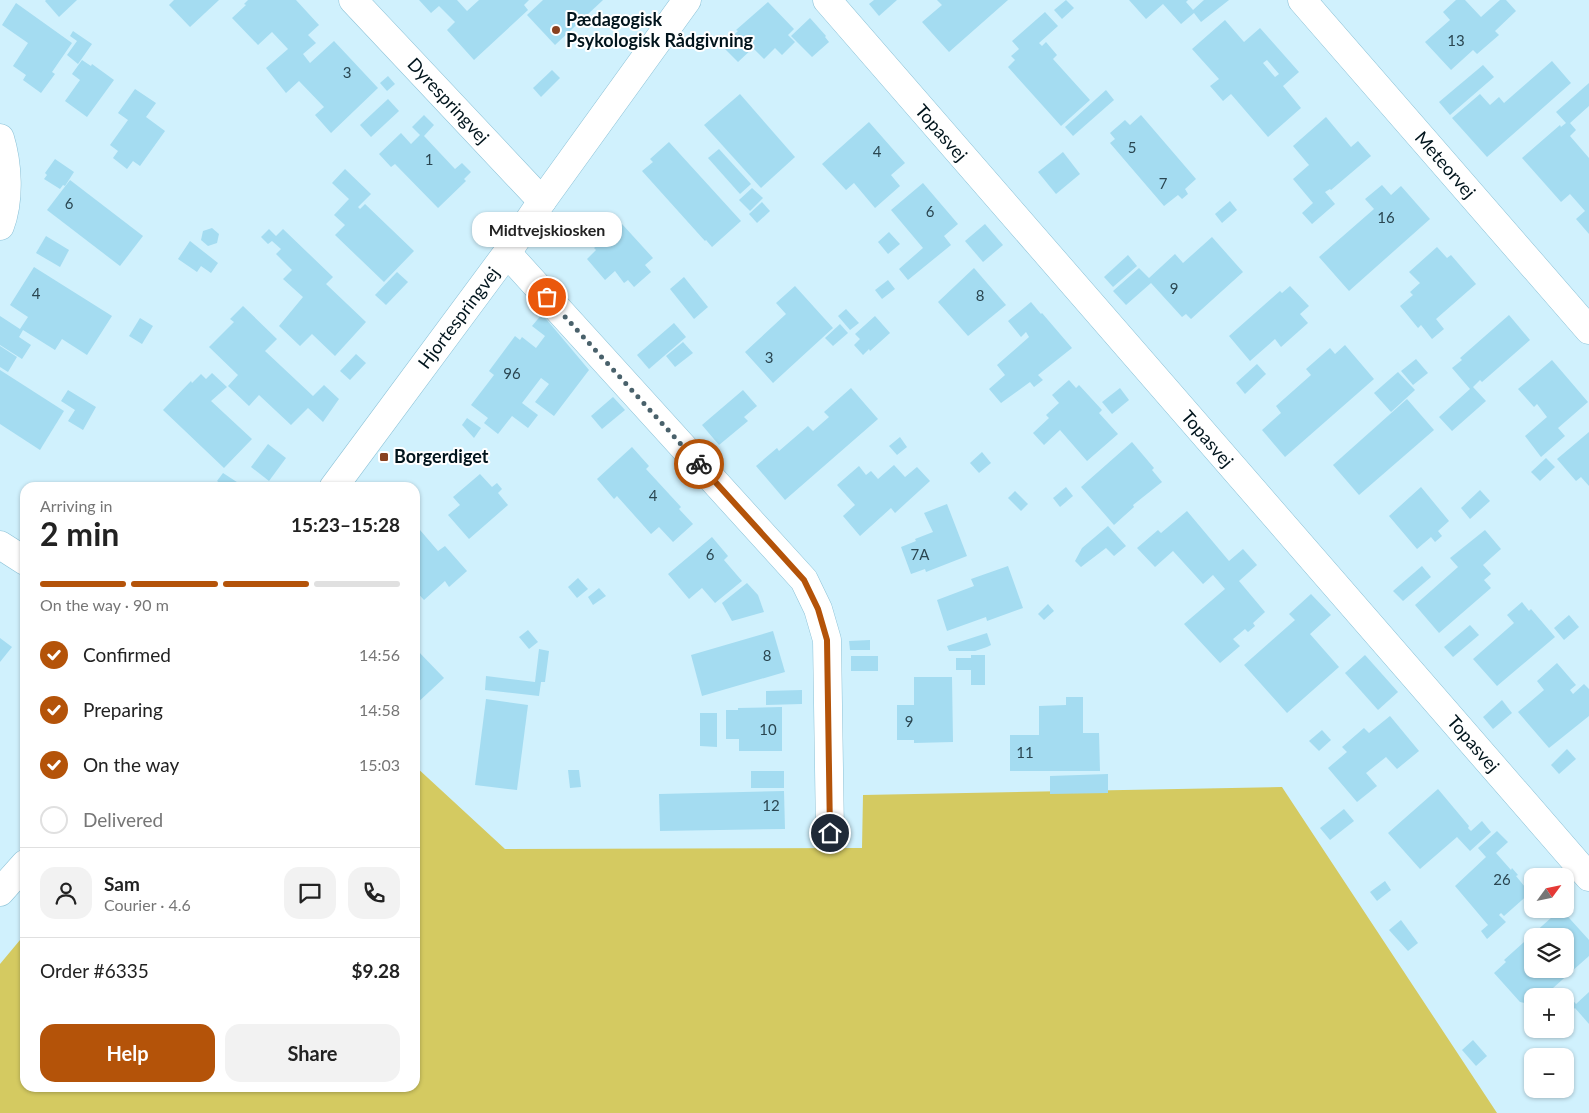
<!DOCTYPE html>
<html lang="en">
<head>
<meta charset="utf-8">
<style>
	body { margin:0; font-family:Lato,sans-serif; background:#f2f2f2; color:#222; height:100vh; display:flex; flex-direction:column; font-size:19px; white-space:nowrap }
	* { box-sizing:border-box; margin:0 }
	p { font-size:16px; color:#767676 }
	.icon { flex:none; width:28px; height:28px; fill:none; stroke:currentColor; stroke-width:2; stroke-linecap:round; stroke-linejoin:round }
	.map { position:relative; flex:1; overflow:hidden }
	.details { position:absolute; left:20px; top:482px; width:400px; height:610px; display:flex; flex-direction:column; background:#fff; border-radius:15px; box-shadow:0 1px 4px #0004 }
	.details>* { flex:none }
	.needle { width:32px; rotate:57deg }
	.tools { position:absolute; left:1524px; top:868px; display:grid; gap:10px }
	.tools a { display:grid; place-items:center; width:50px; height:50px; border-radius:10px; background:#fff; box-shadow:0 1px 4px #0004; font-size:25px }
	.pin { position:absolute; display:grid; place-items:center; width:42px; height:42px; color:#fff; margin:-21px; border:2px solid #fff; border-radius:50%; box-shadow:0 1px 5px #0007 }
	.courier { position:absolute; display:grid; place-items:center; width:50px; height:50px; margin:-25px; border:4px solid #b45309; border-radius:50%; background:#fff; color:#222; box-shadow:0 1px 6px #0007 }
	.bubble { position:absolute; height:35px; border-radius:15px; background:#fff; box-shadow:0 1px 4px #0004; font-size:16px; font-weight:700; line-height:35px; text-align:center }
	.summary em { font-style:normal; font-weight:700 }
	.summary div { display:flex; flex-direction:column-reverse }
	.summary { display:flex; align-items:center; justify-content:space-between; height:85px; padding:0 20px }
	h1 { font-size:32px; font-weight:700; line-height:38px }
	.bar { display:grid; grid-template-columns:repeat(4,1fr); gap:8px 5px; align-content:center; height:60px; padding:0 20px }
	.bar i { height:6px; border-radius:4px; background:#e0e0e0 }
	.bar .on { background:#b45309 }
	.bar p { grid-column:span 4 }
	.line { display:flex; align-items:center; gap:12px; padding:0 20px; border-top:1px solid #e0e0e0 }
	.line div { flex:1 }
	.round { display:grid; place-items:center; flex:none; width:52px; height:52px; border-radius:15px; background:#f2f2f2 }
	ol { padding:0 20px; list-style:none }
	li { display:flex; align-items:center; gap:15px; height:55px }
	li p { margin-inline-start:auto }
	li .icon { padding:5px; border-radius:50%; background:#b45309; color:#fff; stroke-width:4 }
	li:last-child { color:#767676 }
	li i { width:28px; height:28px; border:2px solid #e0e0e0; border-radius:50% }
	.button { display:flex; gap:10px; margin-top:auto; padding:10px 20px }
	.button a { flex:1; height:58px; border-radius:15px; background:#b45309; color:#fff; font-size:20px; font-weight:700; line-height:58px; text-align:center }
	.button a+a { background:#f2f2f2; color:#222 }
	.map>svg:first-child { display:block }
	.green { fill:#d4ca61 }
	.building { fill:#a4dcf1; fill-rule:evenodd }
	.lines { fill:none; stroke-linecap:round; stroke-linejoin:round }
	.minor-casing { stroke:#8cc2d7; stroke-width:29 }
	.tertiary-casing { stroke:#8cc2d7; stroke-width:29 }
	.minor { stroke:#fff; stroke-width:28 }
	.tertiary { stroke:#fff; stroke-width:28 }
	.done { stroke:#49616b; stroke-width:5; stroke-dasharray:0 9 }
	.route { stroke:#b45309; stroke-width:6 }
	.poi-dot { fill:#894120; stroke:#fff; stroke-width:2 }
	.labels { text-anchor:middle; stroke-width:4; stroke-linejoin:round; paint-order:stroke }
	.number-label { font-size:15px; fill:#2a4651 }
	.poi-label { font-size:18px; font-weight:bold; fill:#01141c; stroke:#fff; text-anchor:start }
	.street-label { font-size:18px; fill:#01141c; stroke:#fff }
</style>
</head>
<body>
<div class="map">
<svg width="1589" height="1113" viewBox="0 0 1589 1113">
	<rect width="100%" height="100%" fill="#d0f1fd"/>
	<path class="green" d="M415,766L505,849L862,848L863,795L1282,787L1497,1113H0V964L25,934V1088H415Z"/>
	<g class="building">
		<path d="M46,0H77L59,17L45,1Z"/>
		<path d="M174,0H219L190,27L169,5Z"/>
		<path d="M248,0H296L319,25L308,35L316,43L303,54L310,63L334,41L378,88L331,133L315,115L324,107L299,81L286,93L266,68L288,49L272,32L258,45L232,18L246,5L244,4Z"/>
		<path d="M419,0H457L467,11L479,0H529L524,5L528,10L474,60L447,30L455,22L439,6L431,13Z"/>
		<path d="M543,0H603L555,45L527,15Z"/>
		<path d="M874,0H897L879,16L869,4Z"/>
		<path d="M937,0H1008L949,52L922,22L942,5Z"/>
		<path d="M1066,0L1074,8L1062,19L1054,10Z"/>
		<path d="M1129,0H1188L1186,2L1193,10L1204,0H1229L1201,22L1194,13L1181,24L1163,4L1146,19Z"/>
		<path d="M1456,0H1465L1481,17L1500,0H1506L1516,11L1495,31L1499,35L1477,54L1473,50L1451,70L1425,42L1450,20L1443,12Z"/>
		<path d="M768,2L794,29L788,35L795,42L782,55L775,48L764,59L753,48L738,62L722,46L738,31L736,30Z"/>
		<path d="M16,3L72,43L52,72L55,74L41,93L23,80L26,75L13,66L28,43L2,25Z"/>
		<path d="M1045,12L1058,26L1039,43L1042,46L1046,42L1057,55L1053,59L1090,100L1061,126L1008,67L1015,60L1011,56L1019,49L1012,41Z"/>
		<path d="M810,18L826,36L825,37L829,42L812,57L791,36Z"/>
		<path d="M1225,20L1244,42L1260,28L1299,72L1283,86L1301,108L1268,137L1231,94L1223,101L1210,86L1219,79L1192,49ZM1267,60L1279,74L1275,77L1263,63Z"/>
		<path d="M73,31L92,44L78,64L67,55L77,41L70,36Z"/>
		<path d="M82,60L91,66L92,64L114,80L87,117L65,101L80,80L72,74Z"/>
		<path d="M1552,61L1571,83L1487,157L1452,118L1480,94L1490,105L1499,97L1504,103Z"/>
		<path d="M1483,65L1494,77L1450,115L1439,102Z"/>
		<path d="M552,70L560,78L541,97L533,88Z"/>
		<path d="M388,76L395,84L387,91L380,83Z"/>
		<path d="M1589,83V106L1570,123L1576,130L1570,136L1589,158V234L1576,219L1585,211L1570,194L1561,202L1522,158L1560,125L1561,127L1566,123L1556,112Z"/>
		<path d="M135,89L156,103L146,117L165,131L140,166L133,161L127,169L113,158L118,151L110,145L128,120L118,113Z"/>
		<path d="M1106,90L1114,100L1073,136L1065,127Z"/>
		<path d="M740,94L795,157L761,188L704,125Z"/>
		<path d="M388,99L399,111L371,137L360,125Z"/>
		<path d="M424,115L434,125L424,136L455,169L462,163L471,172L464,179L466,181L438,208L395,164L391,167L379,154L401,133L411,144L420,135L412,127Z"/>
		<path d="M1141,115L1196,179L1185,189L1188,194L1182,199L1178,195L1164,206L1110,143L1115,139L1110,133L1125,120L1130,125Z"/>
		<path d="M1326,117L1351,147L1358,141L1371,156L1331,190L1330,189L1325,192L1335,204L1312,224L1302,213L1313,203L1293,179L1309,165L1293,146Z"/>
		<path d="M869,122L905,163L891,175L900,186L875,208L854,183L846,190L822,164Z"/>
		<path d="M669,142L741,221L712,247L706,240L705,241L642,171L653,162L650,159Z"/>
		<path d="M719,149L751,184L740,194L708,158Z"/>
		<path d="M1063,152L1080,174L1056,194L1038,172Z"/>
		<path d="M55,159L74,172L65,186L63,185L60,189L44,179L47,175L45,173Z"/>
		<path d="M345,169L371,194L358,207L360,209L365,204L414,251L384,282L335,235L345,225L334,215L349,199L332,183Z"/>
		<path d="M70,180L143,236L120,266L47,210Z"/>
		<path d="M923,183L958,224L944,236L951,245L908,280L899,269L923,248L891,210Z"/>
		<path d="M1382,185L1391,195L1401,186L1430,219L1349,291L1319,257L1374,209L1365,199Z"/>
		<path d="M752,188L763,198L750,211L739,200Z"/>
		<path d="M1230,201L1237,210L1222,223L1215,214Z"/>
		<path d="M762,202L770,211L757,223L749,214Z"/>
		<path d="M622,224L653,258L645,265L651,272L634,287L628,280L624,283L615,271L605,280L587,259L596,250L594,248Z"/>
		<path d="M985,224L1003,245L983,262L965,241Z"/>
		<path d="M212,228L219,234L217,243L208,246L201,240L203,231Z"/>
		<path d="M269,229L276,236L283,229L333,277L326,284L366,322L335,356L312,334L300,346L279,326L303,297L283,279L292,270L276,254L281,249L272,241L268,244L261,237Z"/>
		<path d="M889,232L900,244L888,254L878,242Z"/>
		<path d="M46,236L69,250L60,267L36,253Z"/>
		<path d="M1212,237L1243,272L1191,319L1186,314L1182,317L1151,283L1126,305L1113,291L1139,268L1149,278L1175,254L1183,263Z"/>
		<path d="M190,241L218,263L211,273L201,266L197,272L178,259Z"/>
		<path d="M1437,247L1447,258L1451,255L1476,284L1436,319L1444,329L1432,339L1421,325L1418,328L1400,306L1413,295L1410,292L1420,283L1409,272Z"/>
		<path d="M1128,255L1137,266L1113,287L1104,277Z"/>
		<path d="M34,267L112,316L87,355L62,339L55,350L23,330L19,337L31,345L22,359L0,345V316L20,329L28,317L10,305Z"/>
		<path d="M974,268L1006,305L968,336L938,302Z"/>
		<path d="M397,272L408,282L386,305L375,295Z"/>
		<path d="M684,277L708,307L694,319L670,289Z"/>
		<path d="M888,280L895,289L882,299L875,290Z"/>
		<path d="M795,286L833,328L773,383L745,352L786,314L776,303Z"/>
		<path d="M1290,286L1309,306L1300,314L1308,323L1281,347L1275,339L1250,361L1229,336L1280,291L1282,293Z"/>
		<path d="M1031,302L1041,314L1042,313L1072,348L1038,375L1043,380L1034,387L1030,382L1001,403L989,389L1005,375L997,365L1029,337L1026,332L1021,337L1008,321Z"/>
		<path d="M243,306L277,339L265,351L313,396L324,385L339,399L323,422L308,408L291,425L259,395L249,406L228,386L238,375L209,347L234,322L230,319Z"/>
		<path d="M846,309L859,323L850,330L838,316Z"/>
		<path d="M542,314L589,370L554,416L535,402L549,384L541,378L522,403L538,415L528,428L512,416L498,434L484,423L488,418L471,405L494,375L489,371L515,336L520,340L522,337L536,348L545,336L532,326Z"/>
		<path d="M1509,315L1530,340L1482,382L1480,380L1473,387L1486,401L1452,431L1439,417L1470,389L1452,368L1462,360L1460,358Z"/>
		<path d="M875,316L890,333L870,351L869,349L863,355L854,345L860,339L855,334Z"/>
		<path d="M140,318L153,326L142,344L129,336Z"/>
		<path d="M674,323L686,337L649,369L637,355Z"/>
		<path d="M840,324L848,333L833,346L825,338Z"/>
		<path d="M683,342L693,353L675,367L666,356Z"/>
		<path d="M1345,345L1374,379L1285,457L1262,430L1281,413L1276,406L1311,375L1306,369L1330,348L1335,354Z"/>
		<path d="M0,346L17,357L8,372L0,367Z"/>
		<path d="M356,354L366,363L350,380L340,371Z"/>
		<path d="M1416,359L1428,373L1413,385L1401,371Z"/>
		<path d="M1552,360L1588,402L1558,428L1565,436L1541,457L1525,436L1547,417L1537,404L1534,407L1518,389Z"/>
		<path d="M1257,364L1266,374L1245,394L1236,383Z"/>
		<path d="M0,370L64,411L40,450L0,424Z"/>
		<path d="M1398,372L1415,390L1391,412L1374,393Z"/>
		<path d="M212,373L227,387L211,401L252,439L224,468L163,410L191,381L192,383L201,374L206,379Z"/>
		<path d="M1069,380L1076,388L1079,385L1102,410L1099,413L1118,434L1087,461L1060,430L1044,445L1033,433L1049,418L1046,415L1059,403L1052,395Z"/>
		<path d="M851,388L878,419L785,500L756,466L777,448L779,451L808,426L813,431L829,417L824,412Z"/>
		<path d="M1120,388L1129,400L1112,414L1102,402Z"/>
		<path d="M68,390L96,407L83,430L68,421L75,410L61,401Z"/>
		<path d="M743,390L757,406L744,417L748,421L719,445L702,425Z"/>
		<path d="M613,397L625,410L602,429L591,416Z"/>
		<path d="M1407,399L1434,430L1359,495L1333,465Z"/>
		<path d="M467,418L481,428L474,438L462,425Z"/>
		<path d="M1589,432V486L1581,477L1576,481L1557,459Z"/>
		<path d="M900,437L907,447L897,455L889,446Z"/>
		<path d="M1132,442L1154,468L1152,470L1162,482L1133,505L1134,507L1114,525L1081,487Z"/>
		<path d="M268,444L286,458L269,481L251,467Z"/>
		<path d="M632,447L649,466L646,469L681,507L679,509L693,524L673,542L659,527L651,534L617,496L614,499L597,479Z"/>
		<path d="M982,452L991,463L979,473L970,463Z"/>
		<path d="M1546,458L1555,467L1540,481L1531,472Z"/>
		<path d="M894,465L905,477L917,467L930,481L895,513L891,508L860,536L843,516L855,505L837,485L859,466L866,475L871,471L878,479Z"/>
		<path d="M223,473L243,486V488H226L217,481Z"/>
		<path d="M480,474L492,487L497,483L502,489L498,493L508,505L469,539L448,515L460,505L453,497Z"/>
		<path d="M1066,487L1073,496L1060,507L1053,498Z"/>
		<path d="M1421,487L1449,521L1438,531L1442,536L1435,542L1431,537L1417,549L1389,516Z"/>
		<path d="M1480,490L1490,501L1470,519L1461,508Z"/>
		<path d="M1015,491L1028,504L1021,511L1008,498Z"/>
		<path d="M947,504L967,556L926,572L925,569L911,574L901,547L916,541L915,539L933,532L924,513Z"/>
		<path d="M1187,511L1229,561L1243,549L1257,565L1239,581L1265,612L1253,623L1255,626L1248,632L1245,629L1233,639L1240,646L1220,663L1184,624L1225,589L1213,575L1203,584L1173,551L1155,567L1137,548L1158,530L1161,533Z"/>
		<path d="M1108,526L1126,546L1114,556L1106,548L1081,567L1075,561L1082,548Z"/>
		<path d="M420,530L438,551L445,546L467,571L449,587L445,581L424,600L415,590V534Z"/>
		<path d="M1485,530L1501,549L1483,565L1491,574L1484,580L1491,588L1439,633L1415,605L1458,567L1450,558Z"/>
		<path d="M712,537L728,556L724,560L742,581L715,603L702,588L689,599L668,574Z"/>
		<path d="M1008,566L1023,608L987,621L986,617L947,631L937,600L974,586L971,579Z"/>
		<path d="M1422,566L1431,577L1403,601L1393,591Z"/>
		<path d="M578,578L588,589L577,598L568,587Z"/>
		<path d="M747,583L758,595L764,612L732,621L722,603Z"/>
		<path d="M599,588L606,596L593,605L588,597Z"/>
		<path d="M1311,594L1331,615L1310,634L1339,667L1287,713L1244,665L1295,620L1289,614Z"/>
		<path d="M1522,602L1529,611L1531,609L1555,637L1497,686L1473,659L1514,623L1507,615Z"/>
		<path d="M1048,604L1054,611L1044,620L1038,614Z"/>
		<path d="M1569,615L1579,627L1564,640L1554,628Z"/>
		<path d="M1470,625L1479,635L1453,657L1444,647Z"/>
		<path d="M528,630L538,642L529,649L519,637Z"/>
		<path d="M773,631L785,672L702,696L691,655Z"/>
		<path d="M987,633L991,645L987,647L975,651H949L947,646Z"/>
		<path d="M0,638L12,647L0,662Z"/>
		<path d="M870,640V650H850L849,641Z"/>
		<path d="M415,648L444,678L415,705Z"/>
		<path d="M539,649L549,651L545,682H541L539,696L485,690L486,676L535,682Z"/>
		<path d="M971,655H985V685H971V670H956V658H971Z"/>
		<path d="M1365,655L1398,692L1378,710L1345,673Z"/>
		<rect x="851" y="656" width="27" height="15"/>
		<path d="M1557,663L1576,685L1570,690L1573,694L1584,684L1589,689V716L1549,748L1518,712L1544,690L1537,681Z"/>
		<path d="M914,677H952L953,742L914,743V740H897V705H914Z"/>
		<path d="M802,690V704L766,705V691Z"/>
		<path d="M1066,697H1083V733H1099L1100,771H1010V735H1039V706L1066,705Z"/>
		<path d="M486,699L528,705L517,790L475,785Z"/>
		<path d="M1502,700L1512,713L1493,729L1483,717Z"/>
		<path d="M782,707V751H739V739H726V710H738V708Z"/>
		<path d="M700,713H717V747L700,746Z"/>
		<path d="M1390,716L1419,751L1397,769L1386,757L1366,773L1377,786L1357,802L1328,768L1347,752L1342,747L1364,728L1369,733Z"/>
		<path d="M1322,730L1331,740L1319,751L1309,741Z"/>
		<path d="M1567,749L1576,759L1559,774L1551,765Z"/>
		<path d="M568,770H579L581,787L570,788Z"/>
		<rect x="751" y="771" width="33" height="17"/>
		<path d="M1108,774V793L1050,794V776Z"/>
		<path d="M1438,789L1469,826L1468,828L1471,831L1482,821L1491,832L1470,851L1457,837L1420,869L1388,833Z"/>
		<path d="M784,791L785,829L660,831L659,794Z"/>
		<path d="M1344,809L1354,821L1330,840L1320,828Z"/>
		<path d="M1497,831L1508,842L1496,853L1511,870L1512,868L1518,875L1516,876L1530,893L1504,916L1501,913L1499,915L1506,922L1487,939L1481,931L1488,925L1455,886L1486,857L1478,848Z"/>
		<path d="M1385,881L1391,890L1377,901L1370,892Z"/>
		<path d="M1561,909L1589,940V956L1544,996H1532V1003L1529,1004L1520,1002L1494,973L1506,962L1504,960ZM1532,936H1565V969H1532Z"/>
		<path d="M1401,920L1418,943L1408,951L1389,930Z"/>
		<path d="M1589,992V1024L1575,1008L1565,1017V995L1567,994L1576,1004Z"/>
		<path d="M1473,1040L1487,1056L1476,1066L1462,1050Z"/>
	</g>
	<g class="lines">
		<g class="minor-casing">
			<g id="minor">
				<path d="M353,0L542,201"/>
				<path d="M827,0L1589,877"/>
				<path d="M1302,0L1589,330"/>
				<path d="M0,138C8,164 10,200 0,226"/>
				<path d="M507,253L804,580L818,609L827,640L830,833"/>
				<path d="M0,545L25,561"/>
			</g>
		</g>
		<g class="tertiary-casing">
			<g id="tertiary">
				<path d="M333,488L507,253L542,201L687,0"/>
				<path d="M0,892L25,864"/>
			</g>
		</g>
		<use href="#minor" class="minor"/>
		<use href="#tertiary" class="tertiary"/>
	</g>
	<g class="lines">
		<path class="done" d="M547,297L699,464"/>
		<path class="route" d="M699,464L804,580L818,609L827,640L830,833"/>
	</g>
	<g class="poi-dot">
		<circle cx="556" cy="30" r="5"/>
		<rect x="379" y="452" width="10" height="10" rx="2.5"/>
	</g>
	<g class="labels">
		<g class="number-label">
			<text x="1456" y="46">13</text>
			<text x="347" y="78">3</text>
			<text x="1132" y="153">5</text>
			<text x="877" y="157">4</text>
			<text x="429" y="165">1</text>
			<text x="1163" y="189">7</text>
			<text x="69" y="209">6</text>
			<text x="930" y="217">6</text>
			<text x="1386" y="223">16</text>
			<text x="1174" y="294">9</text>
			<text x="36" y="299">4</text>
			<text x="980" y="301">8</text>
			<text x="769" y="363">3</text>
			<text x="512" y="379">96</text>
			<text x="653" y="501">4</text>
			<text x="710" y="560">6</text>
			<text x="920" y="560">7A</text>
			<text x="767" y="661">8</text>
			<text x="909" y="727">9</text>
			<text x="768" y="735">10</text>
			<text x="1025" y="758">11</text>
			<text x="771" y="811">12</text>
			<text x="1502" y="885">26</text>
		</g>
		<g class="poi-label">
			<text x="566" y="26">Pædagogisk<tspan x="566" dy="21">Psykologisk Rådgivning</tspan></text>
			<text x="394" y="463">Borgerdiget</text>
		</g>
		<g class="street-label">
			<text transform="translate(448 101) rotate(47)" y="6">Dyrespringvej</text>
			<text transform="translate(941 133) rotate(49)" y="6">Topasvej</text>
			<text transform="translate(1445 165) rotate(49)" y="6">Meteorvej</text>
			<text transform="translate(459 318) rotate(-53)" y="6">Hjortespringvej</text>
			<text transform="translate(1207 439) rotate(49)" y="6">Topasvej</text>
			<text transform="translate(1473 744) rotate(49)" y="6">Topasvej</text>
		</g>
	</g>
</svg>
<div class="tools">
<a><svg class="needle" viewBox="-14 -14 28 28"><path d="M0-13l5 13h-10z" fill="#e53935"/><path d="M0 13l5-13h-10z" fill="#767676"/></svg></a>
<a><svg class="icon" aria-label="layers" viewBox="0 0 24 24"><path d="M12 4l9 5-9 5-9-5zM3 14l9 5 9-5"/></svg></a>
<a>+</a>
<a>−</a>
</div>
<div class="pin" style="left:547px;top:297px;background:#ea580c"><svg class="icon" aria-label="bag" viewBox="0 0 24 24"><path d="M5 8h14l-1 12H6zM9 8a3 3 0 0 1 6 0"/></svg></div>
<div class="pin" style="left:830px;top:833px;background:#1f2937"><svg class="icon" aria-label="home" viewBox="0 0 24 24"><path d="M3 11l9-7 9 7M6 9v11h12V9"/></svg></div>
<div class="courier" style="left:699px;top:464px"><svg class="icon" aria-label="bike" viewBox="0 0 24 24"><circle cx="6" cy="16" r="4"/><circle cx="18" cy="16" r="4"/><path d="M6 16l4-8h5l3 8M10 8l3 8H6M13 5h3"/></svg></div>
<div class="bubble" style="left:472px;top:212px;width:150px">Midtvejskiosken</div>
<section class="details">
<div class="summary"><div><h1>2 min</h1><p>Arriving in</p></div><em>15:23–15:28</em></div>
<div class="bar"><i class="on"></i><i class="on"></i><i class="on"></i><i></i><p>On the way · 90 m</p></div>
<ol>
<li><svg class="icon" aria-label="check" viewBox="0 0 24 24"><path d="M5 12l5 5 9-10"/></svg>Confirmed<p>14:56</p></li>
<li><svg class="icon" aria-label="check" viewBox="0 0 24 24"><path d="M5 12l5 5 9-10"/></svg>Preparing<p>14:58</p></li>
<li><svg class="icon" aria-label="check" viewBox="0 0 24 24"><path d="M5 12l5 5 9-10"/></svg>On the way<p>15:03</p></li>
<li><i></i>Delivered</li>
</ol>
<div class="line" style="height:90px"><a class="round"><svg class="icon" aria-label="person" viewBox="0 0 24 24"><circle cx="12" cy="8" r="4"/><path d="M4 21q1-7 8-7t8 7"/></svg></a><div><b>Sam</b><p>Courier · 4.6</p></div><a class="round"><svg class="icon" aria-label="chat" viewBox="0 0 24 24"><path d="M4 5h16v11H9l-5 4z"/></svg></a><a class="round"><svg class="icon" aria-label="phone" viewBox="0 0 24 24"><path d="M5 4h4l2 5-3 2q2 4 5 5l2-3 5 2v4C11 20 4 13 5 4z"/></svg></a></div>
<div class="line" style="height:65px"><div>Order #6335</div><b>$9.28</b></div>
<div class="button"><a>Help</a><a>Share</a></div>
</section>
</div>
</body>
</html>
